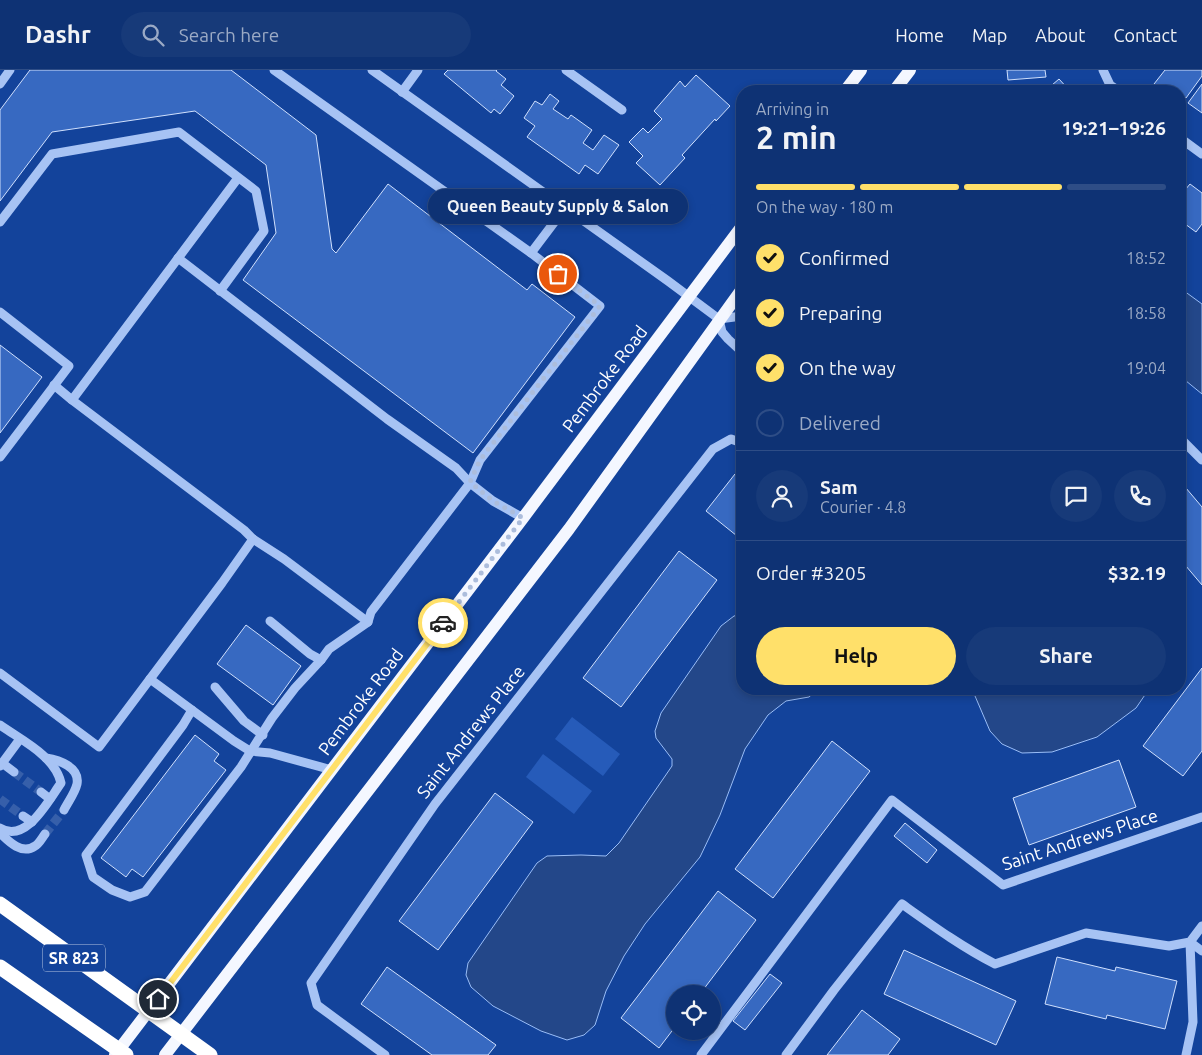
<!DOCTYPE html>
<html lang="en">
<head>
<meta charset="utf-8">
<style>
	body { margin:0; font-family:Ubuntu,sans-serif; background:#173a79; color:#f1f3f6; height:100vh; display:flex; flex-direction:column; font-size:19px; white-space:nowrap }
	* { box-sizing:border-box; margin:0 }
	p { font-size:16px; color:#9baac5 }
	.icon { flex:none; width:28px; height:28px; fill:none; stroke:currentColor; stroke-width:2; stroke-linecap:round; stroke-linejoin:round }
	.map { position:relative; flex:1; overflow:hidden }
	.panel { position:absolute; left:736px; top:15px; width:450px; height:610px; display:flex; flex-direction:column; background:#0e3274; border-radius:20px; box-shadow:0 2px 8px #0003,0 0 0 1px #2e4d86 }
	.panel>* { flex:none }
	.controls { position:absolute; left:666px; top:915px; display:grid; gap:10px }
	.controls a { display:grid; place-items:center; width:55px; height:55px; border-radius:50%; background:#0e3274; box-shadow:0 2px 8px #0003,0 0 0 1px #2e4d86; font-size:25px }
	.pin { position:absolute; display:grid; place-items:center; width:42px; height:42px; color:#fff; margin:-21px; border:2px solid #fff; border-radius:50%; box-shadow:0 1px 5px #0007 }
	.courier { position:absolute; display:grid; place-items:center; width:50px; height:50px; margin:-25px; border:4px solid #ffe06a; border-radius:50%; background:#fff; color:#222; box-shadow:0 1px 6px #0007 }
	.bubble { position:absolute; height:35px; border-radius:18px; background:#0e3274; box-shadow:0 2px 8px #0003,0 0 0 1px #2e4d86; font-size:16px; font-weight:700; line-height:35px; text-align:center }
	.overview em { font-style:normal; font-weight:700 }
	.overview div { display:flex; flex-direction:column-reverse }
	.overview { display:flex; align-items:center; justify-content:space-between; height:85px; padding:0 20px }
	h1 { font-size:32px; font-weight:700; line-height:38px }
	.bar { display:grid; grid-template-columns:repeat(4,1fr); gap:8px 5px; align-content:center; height:60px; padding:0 20px }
	.bar i { height:6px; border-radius:4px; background:#2e4d86 }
	.bar .selected { background:#ffe06a }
	.bar p { grid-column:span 4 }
	.line { display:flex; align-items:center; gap:12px; padding:0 20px; border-top:1px solid #2e4d86 }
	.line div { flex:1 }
	.round { display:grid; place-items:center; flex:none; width:52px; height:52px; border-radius:26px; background:#173a79 }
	ol { padding:0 20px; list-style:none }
	li { display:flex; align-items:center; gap:15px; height:55px }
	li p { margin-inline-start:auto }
	li .icon { padding:5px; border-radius:50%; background:#ffe06a; color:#111; stroke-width:4 }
	li:last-child { color:#9baac5 }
	li i { width:28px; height:28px; border:2px solid #2e4d86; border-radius:50% }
	.action { display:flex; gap:10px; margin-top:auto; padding:10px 20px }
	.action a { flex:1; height:58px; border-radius:30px; background:#ffe06a; color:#111; font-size:20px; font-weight:700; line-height:58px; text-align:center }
	.action a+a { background:#173a79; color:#f1f3f6 }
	header { display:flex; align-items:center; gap:30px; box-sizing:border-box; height:70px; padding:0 25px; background:#0e3274; border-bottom:1px solid #2e4d86 }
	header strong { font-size:24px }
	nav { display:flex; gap:28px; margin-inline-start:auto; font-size:18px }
	.search { width:350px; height:45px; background:#173a79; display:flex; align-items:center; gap:12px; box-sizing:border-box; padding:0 18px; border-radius:28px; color:#9baac5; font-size:19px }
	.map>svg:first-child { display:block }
	.green { fill:#265bb9 }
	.water { fill:#234789; stroke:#99bdf7 }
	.building { fill:#3769c1; stroke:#d0e0fd }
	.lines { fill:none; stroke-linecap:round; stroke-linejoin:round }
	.minor-tunnel { stroke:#365faa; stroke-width:9; stroke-dasharray:9 4.5; stroke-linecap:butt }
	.minor { stroke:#a7c3f4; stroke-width:9 }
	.major { stroke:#f4f7ff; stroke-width:12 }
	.highway { stroke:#fff; stroke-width:15 }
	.done { stroke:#acbddc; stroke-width:5; stroke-dasharray:0 9 }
	.route { stroke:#ffe06a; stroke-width:6 }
	.labels { text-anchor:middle; stroke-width:4; stroke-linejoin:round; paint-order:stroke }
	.shield { fill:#13439b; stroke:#b8c7e1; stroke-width:1 }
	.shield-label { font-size:16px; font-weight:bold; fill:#fff }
	.street-label { font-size:18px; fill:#fff; stroke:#13439b }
</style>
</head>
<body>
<header>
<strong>Dashr</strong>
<div class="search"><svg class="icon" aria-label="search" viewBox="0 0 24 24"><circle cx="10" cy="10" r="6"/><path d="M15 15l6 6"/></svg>Search here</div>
<nav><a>Home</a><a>Map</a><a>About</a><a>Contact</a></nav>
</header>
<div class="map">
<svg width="1202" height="985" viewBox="0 0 1202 985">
	<rect width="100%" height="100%" fill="#13439b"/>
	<g class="green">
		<path d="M572,647L620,684L603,706L555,669Z"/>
		<path d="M543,684L592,721L574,744L526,707Z"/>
	</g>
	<g class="water">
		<path d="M1180,218L1202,234V324L1180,306Z"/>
		<path d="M742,544V619H818L809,627L786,631L768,645L745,679L720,745L700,787L645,854L624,886L606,921L595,955L584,965L567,970L541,961L493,936L471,917L466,905L468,893L537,793L547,786L581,785L606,786L619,773L672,696V689L656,668L655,661L661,643L721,556L734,546Z"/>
		<path d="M972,619H1149L1136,638L1097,667L1052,682L1022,683L1002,674L990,661Z"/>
	</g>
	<g class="building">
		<path d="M30,0H231L316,65L332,179L336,183L388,114L527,220L532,214L575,247L473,383L243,210L276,163L266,95L195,41L52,62L0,131V40Z"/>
		<path d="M448,0H497L496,1L506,9L501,15L514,26L500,44L494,39L491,43L444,4Z"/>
		<path d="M1007,0H1045L1046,7L1008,10Z"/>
		<path d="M1165,0H1202V6L1186,28L1180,24V21H1177L1171,17L1168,21H1165L1154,14Z"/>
		<path d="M696,5L730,36L716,51L715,49L682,85L685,88L660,115L636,93L643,86L629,72L643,58L648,63L662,49L654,41L680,11L685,17Z"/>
		<path d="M1059,9L1070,21H1045Z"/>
		<path d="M1202,14V43L1188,33Z"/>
		<path d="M550,24L559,31L553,39L568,49L571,45L592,60L583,73L593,80L604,65L619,75L598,104L585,95L579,104L527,67L535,56L524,48L535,31L542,35Z"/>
		<path d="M1190,114L1202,123V154L1196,162L1181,151L1180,152V126Z"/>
		<path d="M0,275L42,307L0,363Z"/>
		<path d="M735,404L742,410V470L706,441Z"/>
		<path d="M1180,411L1202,437V515L1180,489Z"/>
		<path d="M679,481L717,510L621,637L583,608Z"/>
		<path d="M246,555L301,596L273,635L217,594Z"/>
		<path d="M1202,598V681L1183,706L1143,676Z"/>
		<path d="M195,665L219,684L214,691L226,700L143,807L132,799L126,807L101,788Z"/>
		<path d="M832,671L870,701L773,828L735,799Z"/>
		<path d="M1119,690L1136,737L1029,775L1013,728Z"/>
		<path d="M495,723L533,752L438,880L399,851Z"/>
		<path d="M905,753L937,780L927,793L894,766Z"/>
		<path d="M718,821L756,850L700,924H675V957L659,978L621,948Z"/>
		<path d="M904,880L1016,931L996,975L884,924Z"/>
		<path d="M1057,887L1115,901L1116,897L1177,911L1165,959L1107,945L1106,949L1045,934Z"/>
		<path d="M387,897L496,975L488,985H432L361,934Z"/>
		<path d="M770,904L782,913L745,960L733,951Z"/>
		<path d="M862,940L900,969L888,985H827Z"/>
	</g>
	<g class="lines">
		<g class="minor-tunnel">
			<path d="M14,702L41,722"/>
			<path d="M0,729L23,746"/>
			<path d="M45,764L64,740"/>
		</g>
		<g class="minor">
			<path d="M372,0L668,211L719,249L722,262L728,269L742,282"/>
			<path d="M566,0L622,40"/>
			<path d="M1103,0L1110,15L1119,21"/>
			<path d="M0,14L10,0"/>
			<path d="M402,22L418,0"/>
			<path d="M1180,68L1202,84"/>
			<path d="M0,152L52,84L179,62L256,121L264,161L220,221"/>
			<path d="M531,183L565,138"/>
			<path d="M178,188L387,349L456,398L470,413L493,431L523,448"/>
			<path d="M0,242L69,296L0,387"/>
			<path d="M719,249L742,246"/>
			<path d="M54,315L72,330L244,460L253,469L284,489L368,552"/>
			<path d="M72,330L238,108"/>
			<path d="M1180,368L1202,390"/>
			<path d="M270,551L310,584L321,590"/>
			<path d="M0,603L99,677L222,513L253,469"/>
			<path d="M150,609L234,671L250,681L270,683L332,700"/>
			<path d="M215,617L244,651L263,665"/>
			<path d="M192,640L183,655L86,785L93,807L112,820L130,827L145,822L241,697L272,648L295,618L321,590L329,579L368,552L371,542L470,413L480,390L600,236L531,183L274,0"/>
			<path d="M0,655C21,670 55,686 61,713C48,731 26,774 0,758"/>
			<path d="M46,688C59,690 80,697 77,714C75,723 68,732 64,740"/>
			<path d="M2,693L14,702"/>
			<path d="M0,696L20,669"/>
			<path d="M41,722L50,729"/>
			<path d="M23,746L32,752"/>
			<path d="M0,763C9,772 22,785 35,776C39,774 42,768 45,764"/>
			<path d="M1190,872L1202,881"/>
			<path d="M385,985L317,935L311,913L435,734L713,379L731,369L742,373"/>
			<path d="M701,985L892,730L1003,815L1202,747"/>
			<path d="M786,985L834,920L902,834C933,856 962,877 995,894L1086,863L1169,876L1190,872L1202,856"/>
			<path d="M1186,985L1193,952L1190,872"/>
		</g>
		<g class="major">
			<path d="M845,21L861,0"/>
			<path d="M894,21L910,0"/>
			<path d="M115,985L523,448L742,156"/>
			<path d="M165,985L569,459L742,219"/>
		</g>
		<g class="highway">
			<path d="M0,834L210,985"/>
			<path d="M0,897L126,985"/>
		</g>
	</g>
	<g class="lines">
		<path class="done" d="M443,553L523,448L493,431L470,412L480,390L600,236L558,204"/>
		<path class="route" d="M158,929L443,553"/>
	</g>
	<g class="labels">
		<rect class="shield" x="43" y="874.5" width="62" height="27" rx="4"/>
		<g class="shield-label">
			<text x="74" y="894">SR 823</text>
		</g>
		<g class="street-label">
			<text transform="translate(605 309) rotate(-53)" y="6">Pembroke Road</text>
			<text transform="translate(361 632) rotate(-53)" y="6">Pembroke Road</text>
			<text transform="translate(471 662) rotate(-52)" y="6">Saint Andrews Place</text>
			<text transform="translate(1080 770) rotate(-18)" y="6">Saint Andrews Place</text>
		</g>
	</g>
</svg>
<div class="controls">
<a><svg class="icon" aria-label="locate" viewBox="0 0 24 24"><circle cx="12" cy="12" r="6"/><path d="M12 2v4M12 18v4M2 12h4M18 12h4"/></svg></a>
</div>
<div class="pin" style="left:558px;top:204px;background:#ea580c"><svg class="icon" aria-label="bag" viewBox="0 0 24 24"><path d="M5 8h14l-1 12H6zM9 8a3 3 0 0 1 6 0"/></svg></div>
<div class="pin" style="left:158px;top:929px;background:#1f2937"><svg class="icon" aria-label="home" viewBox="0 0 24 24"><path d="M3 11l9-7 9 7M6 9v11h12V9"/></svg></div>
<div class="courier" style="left:443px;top:553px"><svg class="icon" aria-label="car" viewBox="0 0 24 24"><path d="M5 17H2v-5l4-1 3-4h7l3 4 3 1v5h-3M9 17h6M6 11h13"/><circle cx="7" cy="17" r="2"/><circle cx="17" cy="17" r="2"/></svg></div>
<div class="bubble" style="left:428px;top:119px;width:260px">Queen Beauty Supply &amp; Salon</div>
<section class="panel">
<div class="overview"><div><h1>2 min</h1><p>Arriving in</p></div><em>19:21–19:26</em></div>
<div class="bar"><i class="selected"></i><i class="selected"></i><i class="selected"></i><i></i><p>On the way · 180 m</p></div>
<ol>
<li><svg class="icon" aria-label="check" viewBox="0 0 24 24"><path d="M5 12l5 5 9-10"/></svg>Confirmed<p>18:52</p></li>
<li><svg class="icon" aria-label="check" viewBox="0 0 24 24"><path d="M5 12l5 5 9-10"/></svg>Preparing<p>18:58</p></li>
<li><svg class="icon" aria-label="check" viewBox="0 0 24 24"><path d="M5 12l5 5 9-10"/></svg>On the way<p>19:04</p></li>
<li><i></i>Delivered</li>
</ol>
<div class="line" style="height:90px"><a class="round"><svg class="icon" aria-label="person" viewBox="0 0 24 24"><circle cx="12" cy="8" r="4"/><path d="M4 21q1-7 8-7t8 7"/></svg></a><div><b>Sam</b><p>Courier · 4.8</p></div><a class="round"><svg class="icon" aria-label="chat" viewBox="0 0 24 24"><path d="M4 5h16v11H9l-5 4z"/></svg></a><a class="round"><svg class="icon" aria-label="phone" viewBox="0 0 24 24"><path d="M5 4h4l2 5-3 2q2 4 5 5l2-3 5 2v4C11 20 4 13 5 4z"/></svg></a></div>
<div class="line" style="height:65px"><div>Order #3205</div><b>$32.19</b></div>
<div class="action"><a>Help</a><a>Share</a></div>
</section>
</div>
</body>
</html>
